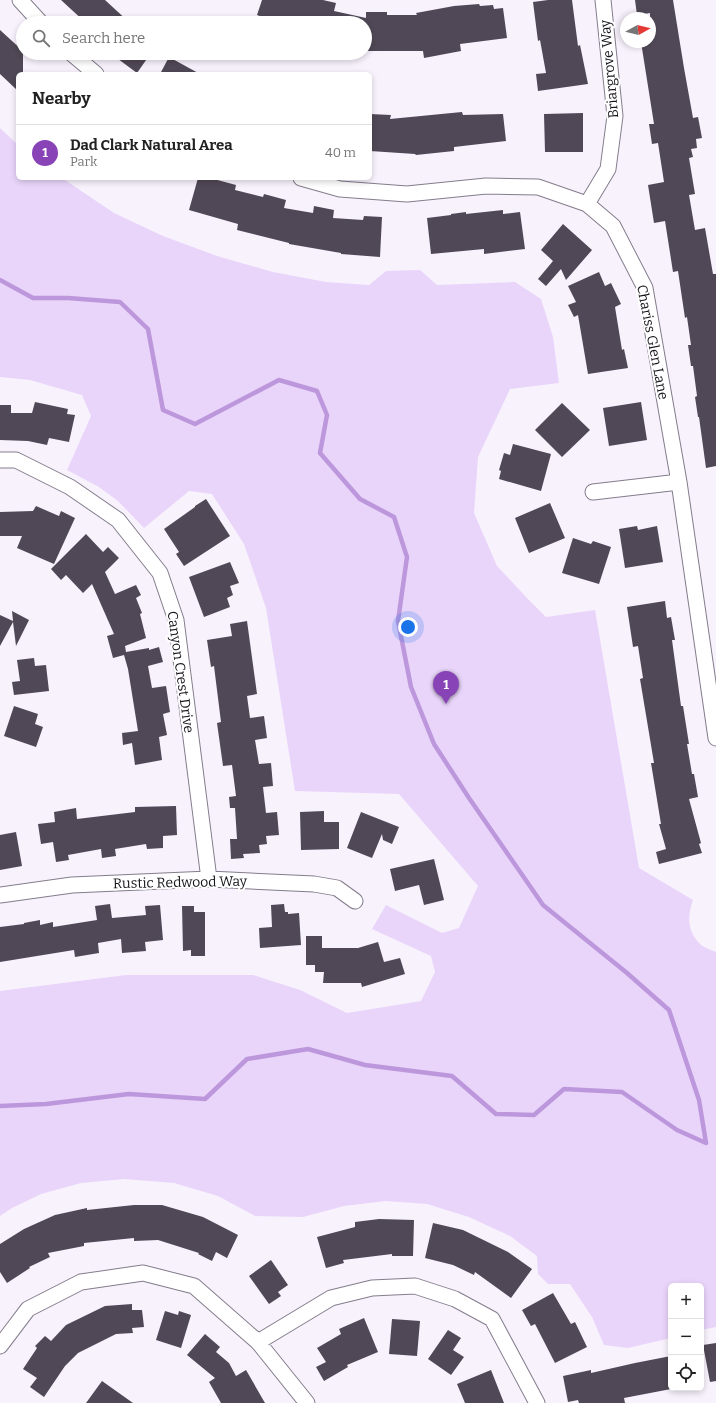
<!DOCTYPE html>
<meta charset="utf-8">
<style>
body{margin:0;font-family:Bitter,serif;background:#f6f6f6;color:#222}
.controls{position:absolute;right:12px;bottom:12px;display:grid;overflow:hidden;border-radius:6px;box-shadow:0 2px 6px #0003}
.controls button{width:36px;height:36px;display:grid;place-items:center;padding:0;border:0;border-bottom:1px solid #e0e0e0;background:#fff;color:#222;font:20px sans-serif}
.compass{position:absolute;left:620px;top:12px;width:36px;height:36px;border-radius:50%;background:#fff;box-shadow:0 2px 6px #0003;rotate:82deg}
.you{position:absolute;left:408px;top:627px;width:14px;height:14px;margin:-10px;border:3px solid #fff;border-radius:50%;background:#1a73e8;box-shadow:0 0 0 6px #1a73e833}
.badge{display:grid;place-items:center;width:26px;height:26px;border-radius:50%;background:#8843b6;color:#fff;font-size:13px;font-weight:700}
.pin{position:absolute;translate:-50% -33px;filter:drop-shadow(0 1px 2px #0008)}
.pin::after{content:'';position:absolute;top:21px;width:14px;height:12px;background:inherit;clip-path:polygon(0 0,100% 0,50% 100%)}
.list{margin:0;padding:0;list-style:none}
h2{display:flex;justify-content:space-between;align-items:center;height:52px;margin:0;padding:0 16px;font-size:17px}
h2 small{font-size:13px;font-weight:400;color:#767676}
.list li{display:grid;grid-template-columns:26px 1fr auto;gap:12px;align-items:center;box-sizing:border-box;height:56px;padding:0 16px;border-top:1px solid #e0e0e0}
.list b{display:block;font-size:15px;white-space:nowrap}
.list p{margin:0;font-size:13px;white-space:nowrap;color:#767676}
.list em{font-size:13px;font-style:normal;color:#767676}
.icon{flex:none;width:22px;height:22px;fill:none;stroke:currentColor;stroke-width:2;stroke-linecap:round;stroke-linejoin:round}
.map{position:relative;flex:none;width:716px;height:1403px;overflow:hidden}
.search{position:absolute;background:#fff;box-shadow:0 2px 6px #0003;left:16px;top:16px;width:356px;height:44px;display:flex;align-items:center;gap:10px;box-sizing:border-box;padding:0 14px;border-radius:22px;color:#767676;font-size:15px}
.panel{position:absolute;background:#fff;box-shadow:0 2px 6px #0003;left:16px;top:72px;width:356px;height:108px;border-radius:6px}
.map>svg:first-child{display:block}
.green{fill:#e9d5fa}
.lines{fill:none;stroke-linecap:round;stroke-linejoin:round}
.stream{stroke:#bd97dc;stroke-width:4.5}
.building{fill:#504856}
.minor-casing{stroke:#847c8c;stroke-width:17}
.minor{stroke:#fff;stroke-width:15}
.labels{text-anchor:middle;stroke-width:4;stroke-linejoin:round;paint-order:stroke}
.street-label{font-size:14px;fill:#17141a;stroke:#fff}
</style>
<div class="map">
<svg width="716" height="1403" viewBox="0 0 716 1403">
<rect width="100%" height="100%" fill="#f8f2fd"/>
<path class="green" d="M0,128L18,145V178H62L114,213L163,236L217,256L273,272L326,282L369,285L386,271L420,270L437,285L515,282L541,299L553,337L559,383L510,389L478,457L474,513L497,566L528,599L546,617L595,610L639,868L693,900C687,917 687,931 701,945C705,948 711,950 716,952V1327L701,1330V1286H671V1338L628,1348L604,1345L592,1317L570,1284H548L538,1274L537,1256L510,1236L469,1217L427,1204L386,1201L344,1206L303,1217L255,1216L218,1196L174,1183L124,1179L81,1183L41,1194L12,1208L0,1216V991L126,975H253L300,990L347,1013L421,1001L435,972L431,956L372,929L386,905L442,933L459,928L478,886L399,794L295,791L266,608L244,544L212,494L189,491L144,528L118,501L99,487L67,470L91,416L82,395L30,380L0,377Z"/>
<g class="lines">
<path class="stream" d="M0,280L33,298H68L120,302L148,329L163,410L195,424L279,380L317,391L327,415L320,453L360,499L394,517L407,557L398,621L411,687L434,744L469,798L543,905L627,973L669,1010L699,1100L706,1143
M0,1106L46,1104L129,1094L205,1099L247,1059L308,1049L365,1065L452,1076L496,1114L534,1115L564,1089L622,1092L677,1130L706,1143"/>
</g>
<path class="building" d="M61,0H105L130,23H86Z
M262,0H323L336,3L334,11L366,18V12H387V15H417L416,13L454,6L479,4L480,6L493,5L494,9L503,8L507,38L460,44L461,51L424,58L423,51H366V23H278L257,15Z
M548,0H572L578,46L580,45L588,84L538,91L536,74L546,73L540,40L538,41L533,2Z
M635,0H673L684,68L693,118L698,117L702,138L696,139L697,148L691,149L693,157L689,158L695,194L689,195L695,230L705,228L713,274H716V466L706,468L699,417H698L695,397L697,396L693,366H691L688,345H691L687,317L685,318L678,271L673,272L665,221L654,223L648,185L664,182L658,143L652,144L649,124H654L641,42H650V13L637,15Z
M0,30L23,51V74H18V91L0,74Z
M110,53H151L137,73Z
M169,57L200,74H160Z
M462,112L463,115L503,114L506,141L454,147V151L416,155L415,154L370,151V114L391,115L390,119Z
M583,113V152H545L544,114Z
M198,178H210L236,185L235,190L263,197L264,194L286,200L284,208L313,213L314,206L334,210L333,218L363,220L364,216L382,217L380,257L341,254V253L289,244V243L237,230L238,224L189,210Z
M503,210V214L520,212L525,249L484,254V249L431,254L427,218L451,215V214L466,212V214Z
M563,224L592,250L566,280L561,269L546,286L538,279L553,261L541,250Z
M599,272L605,286L611,283L621,304L615,307L622,350L624,349L628,368L588,374L578,315L574,317L568,305L576,302L568,286Z
M35,402L68,409L67,414L75,415L69,442L49,438L47,445L28,441L0,440V405H11V413H32Z
M641,402L647,440L609,446L603,408Z
M562,403L590,430L562,457L535,430Z
M513,444L551,454L541,491L499,479L501,471L499,470L504,453L510,455Z
M206,499L230,536L184,566L176,554L179,552L164,529L195,507V506Z
M550,503L565,538L529,553L515,518Z
M36,506L59,516L61,511L75,518L54,564L17,548L22,536H0V512L33,511Z
M637,526L638,530L657,526L663,562L625,568L619,529Z
M86,534L103,552L108,547L119,558L105,572L115,594L136,585L141,595L136,598L142,613L140,614L146,638L125,646L126,652L149,648V650L159,647L163,662L148,666L152,688L166,686L170,712L163,714L167,735L159,737L162,760L135,765L132,743L123,745L122,733L138,731L128,669L124,655L113,658L107,636L114,634L92,584L83,593L66,575L61,580L51,569Z
M573,538L591,544L593,541L611,547L599,584L562,573Z
M230,562L239,583L230,586L233,595L227,598L230,607L204,617L189,577Z
M665,601L667,618L671,617L675,640H672L681,706H683L689,744H687L692,774H694L698,797L689,799L701,843L699,844L702,853L659,864L656,852L666,849L659,824H661L651,763H654L640,679L643,678L638,646L633,647L627,607Z
M12,611L29,620L16,646L13,622L0,646V615L13,621Z
M247,621L257,694L247,696L250,718L264,716L267,738L255,740L259,764L271,763L273,786L263,787L266,813L277,812L279,835L266,836L267,844L259,845L260,853L243,854L244,858L231,859L230,839H237L235,808H230L229,797L236,796L232,765L223,766L217,723L221,722L214,666L211,667L207,640L232,636L230,624Z
M34,658L35,666L46,665L49,691L14,695L12,682L20,681L17,660Z
M14,706L38,714L35,724L43,727L36,747L4,736Z
M176,806L177,835L163,836V848L147,849L146,844L115,849L116,856L102,858L101,849L68,855L69,860L56,862L53,842L41,844L38,824L55,822L54,812L76,808L77,819L135,812V807Z
M324,811V822H339V849L301,850L300,812Z
M361,812L399,827L392,844L383,840L382,834L372,858L347,848Z
M16,832L22,866L0,870V835Z
M434,859L444,900L424,905L419,885L395,891L390,869Z
M110,904L112,918L146,915L145,906L160,905L163,940L145,942L146,951L122,953L121,939L98,943L99,953L75,957L74,950L0,962V927L24,924V923L40,920V925L53,922V927L97,920L95,906Z
M284,904L285,912H288V914L299,913L301,945L260,948L259,928L272,927L271,905Z
M182,906H194V912H205V956H191V950L183,951Z
M306,936H322V948H358L378,942L384,962L400,958L405,974L362,987L361,983H323L324,972H315V965H306Z
M134,1205H162L203,1217L238,1235L227,1258L216,1252L212,1261L198,1254L199,1253L158,1240L134,1241V1238L84,1243V1246L48,1253L50,1257L29,1267L30,1268L7,1283L0,1272V1244L24,1229L55,1215L87,1208V1210Z
M379,1219L414,1220L413,1256H392V1254L343,1260L344,1263L326,1268L317,1237L355,1227V1222Z
M433,1223L463,1230L508,1252L532,1269L511,1298L475,1272L474,1275L453,1265L425,1258Z
M271,1260L288,1285L278,1292L281,1296L269,1304L249,1276Z
M553,1293L571,1324L575,1322L587,1347L555,1363L535,1324L531,1326L522,1310Z
M132,1304V1310H142L144,1327L132,1328L133,1333L116,1334L78,1353L65,1366L44,1397L30,1387L37,1378L23,1369L37,1348L35,1346L45,1336L51,1341L66,1325L105,1306Z
M165,1311L178,1315L179,1311L191,1315L181,1348L156,1340Z
M364,1318L378,1352L347,1365L348,1367L324,1381L316,1367L326,1362L317,1348L341,1334L339,1329Z
M392,1319L420,1321L417,1356L389,1354Z
M448,1330L461,1338L453,1350L464,1357L451,1375L428,1359Z
M205,1334L220,1347L216,1352L229,1363L236,1376L246,1370L265,1403H221L209,1382L215,1378L187,1355Z
M716,1343V1381L710,1382L703,1345Z
M671,1356V1389L624,1398L625,1403H579L578,1400L568,1402L563,1376L591,1370V1373L635,1363Z
M491,1370L504,1403H465L457,1384Z
M102,1381L133,1403H86Z"/>
<g class="lines">
<defs>
<path id="minor" d="M20,0L41,23
M71,53L96,74
M301,178L340,189L407,194L486,186L538,187L587,204L613,226L645,288L679,482L716,738
M587,204L608,169L615,116L603,0
M0,460H16L70,487L118,520L160,573L176,620L209,879
M593,492L679,482
M0,895L72,885L209,879L314,884L337,888L355,901
M258,1342L331,1298L372,1288L415,1286L455,1299L492,1319L537,1403
M0,1346L28,1309L81,1282L143,1273L194,1286L258,1342L307,1403"/>
</defs>
<use href="#minor" class="minor-casing"/>
<use href="#minor" class="minor"/>
</g>
<g class="labels">
<g class="street-label">
<text transform="translate(609 69) rotate(-95)" y="5">Briargrove Way</text>
<text transform="translate(653 342) rotate(79)" y="5">Chariss Glen Lane</text>
<text transform="translate(181 672) rotate(82)" y="5">Canyon Crest Drive</text>
<text transform="translate(180 882) rotate(-1)" y="5">Rustic Redwood Way</text>
</g>
</g>
</svg>
<div class="controls">
<button>+</button>
<button>−</button>
<button><svg class="icon" aria-label="locate" viewBox="0 0 24 24"><circle cx="12" cy="12" r="6"/><path d="M12 2v4M12 18v4M2 12h4M18 12h4"/></svg></button>
</div>
<svg class="compass" viewBox="-18 -18 36 36"><path d="M0-13l5 13h-10z" fill="#e53935"/><path d="M0 13l5-13h-10z" fill="#767676"/></svg>
<div class="you"></div>
<div class="pin badge" style="left:446px;top:704px">1</div>
<div class="search"><svg class="icon" aria-label="search" viewBox="0 0 24 24"><circle cx="10" cy="10" r="6"/><path d="M15 15l6 6"/></svg>Search here</div>
<section class="panel">
<h2>Nearby<small></small></h2>
<ul class="list">
<li><span class="badge">1</span><div><b>Dad Clark Natural Area</b><p>Park</p></div><em>40 m</em></li>
</ul>
</section>
</div>
